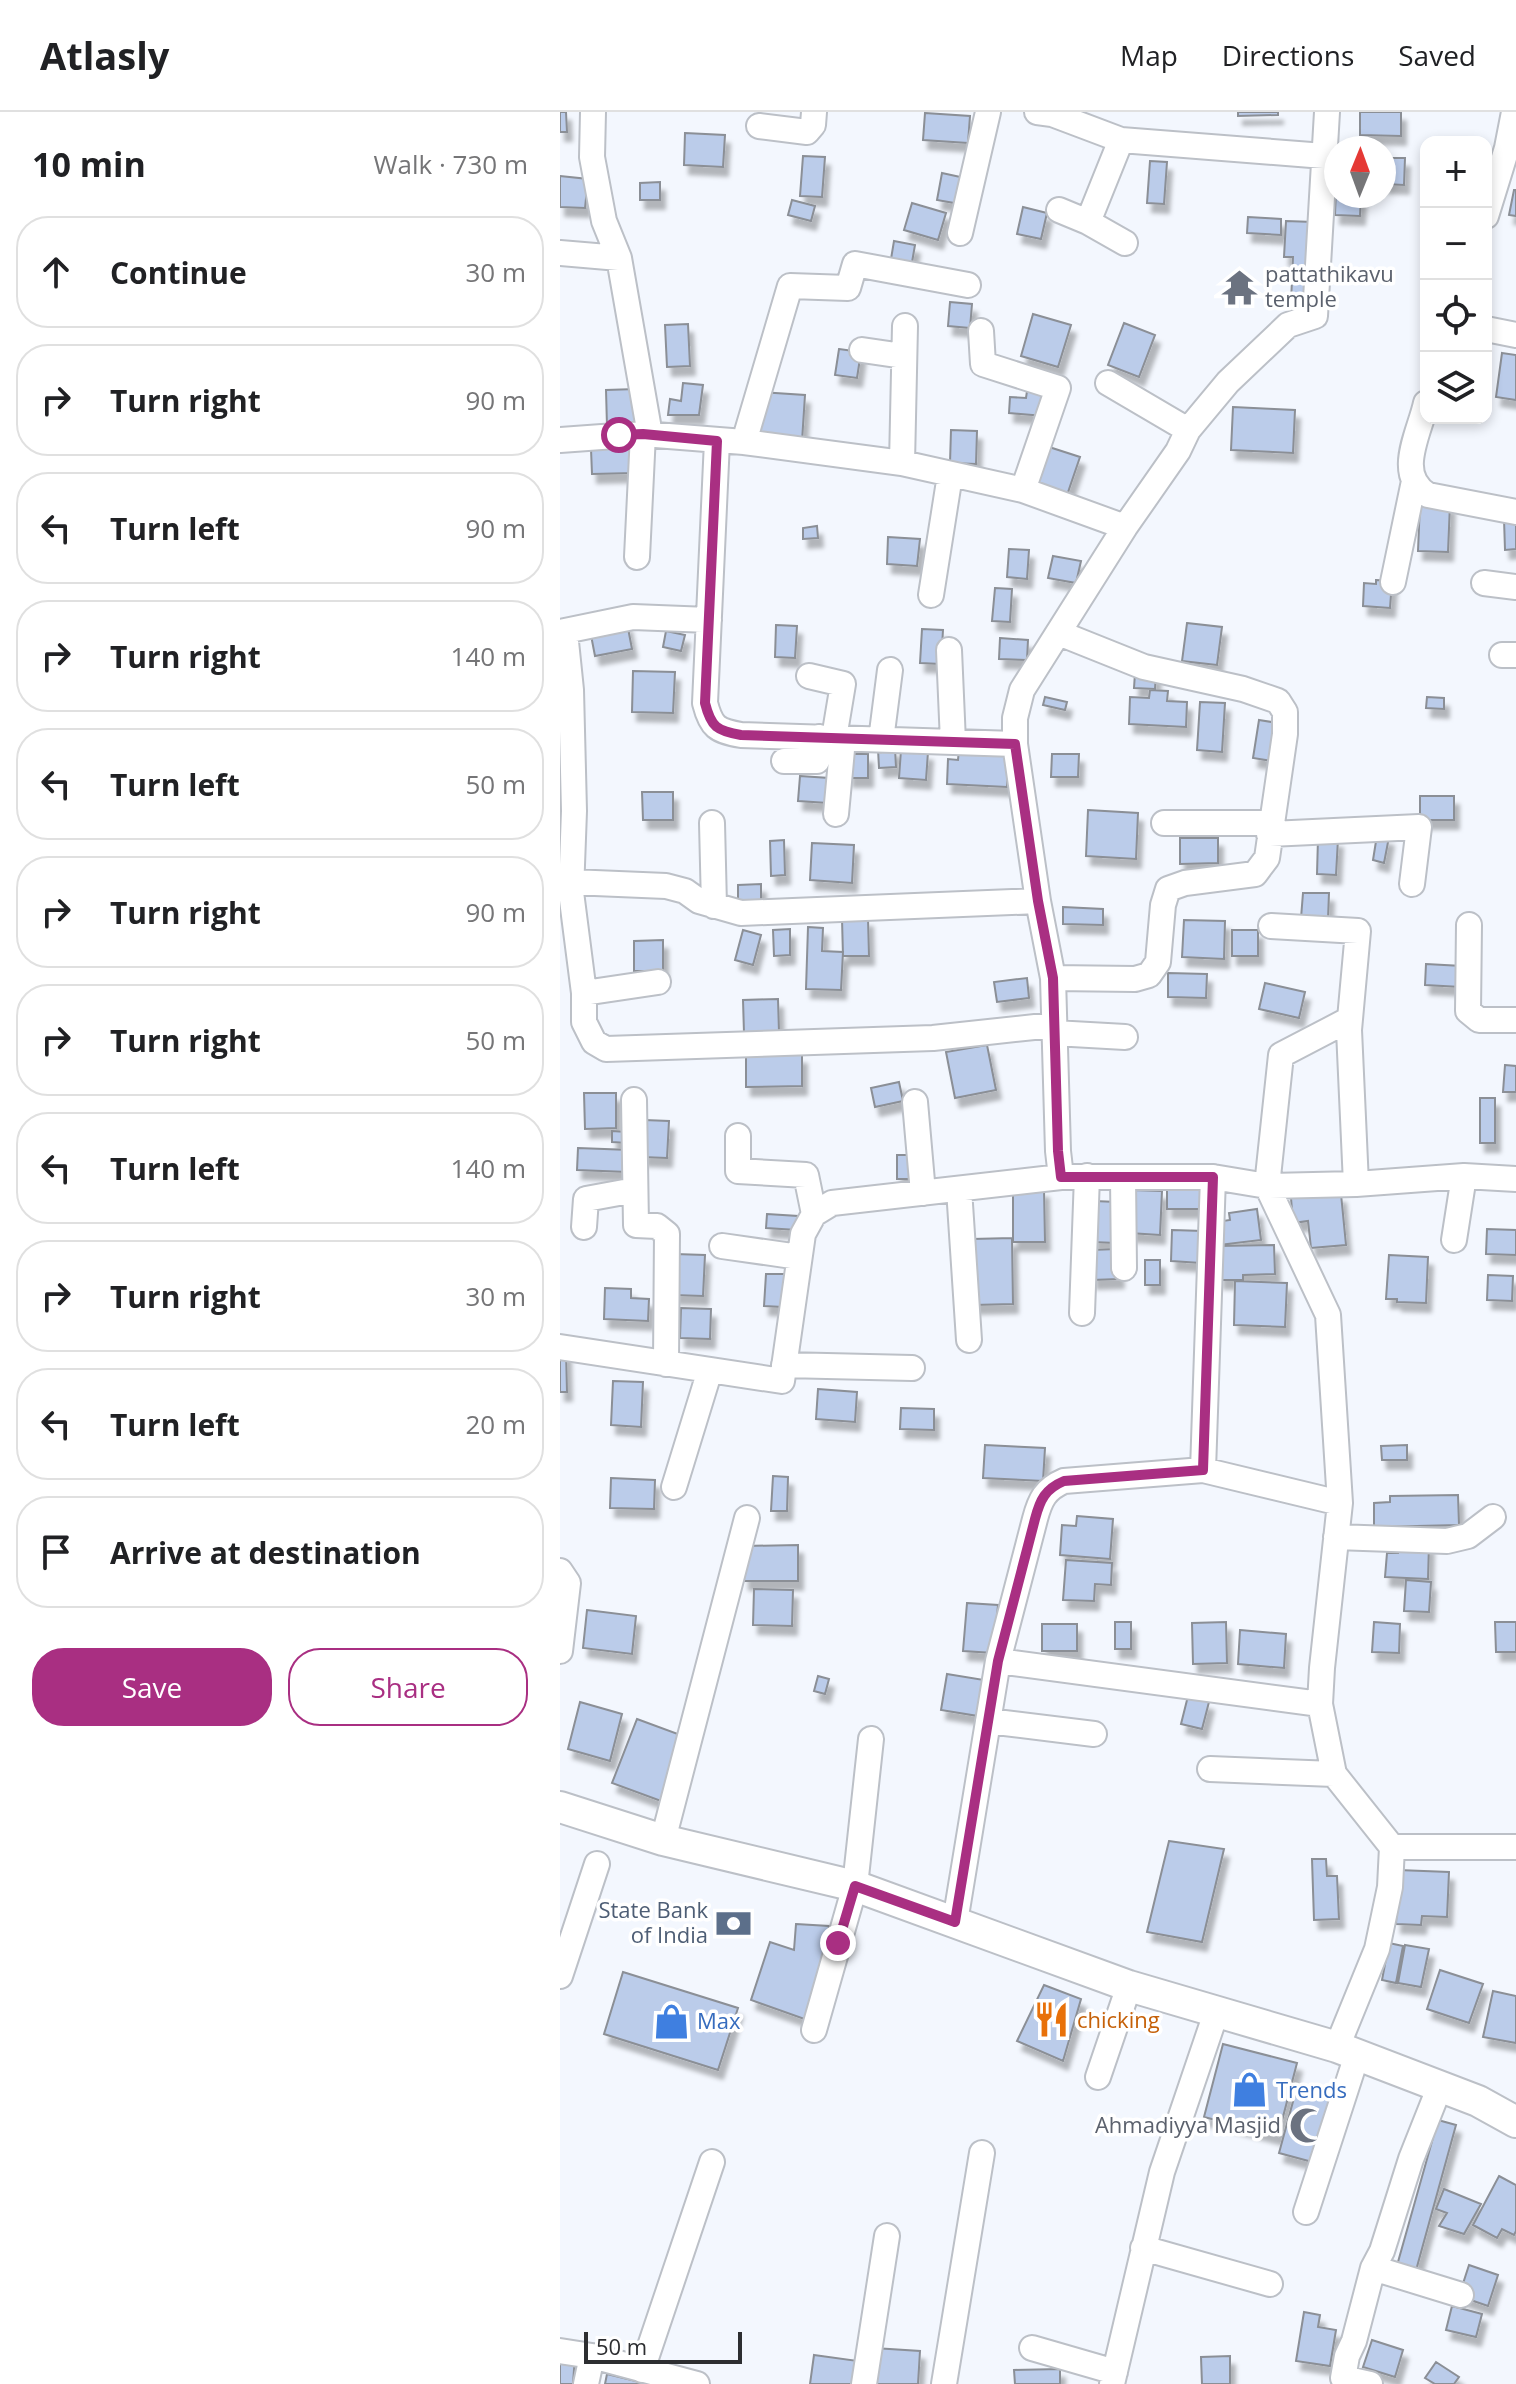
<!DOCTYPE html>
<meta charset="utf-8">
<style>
body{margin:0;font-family:"Open Sans",sans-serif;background:#f6f6f6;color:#202124}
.controls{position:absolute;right:24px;top:24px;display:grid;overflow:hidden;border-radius:16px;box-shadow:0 4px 12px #0003}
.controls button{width:72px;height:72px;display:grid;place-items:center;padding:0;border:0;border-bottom:2px solid #e0e0e0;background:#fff;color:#202124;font:40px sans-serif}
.compass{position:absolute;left:764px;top:24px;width:72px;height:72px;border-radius:50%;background:#fff;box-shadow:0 4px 12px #0003;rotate:1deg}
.scale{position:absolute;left:24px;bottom:20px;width:158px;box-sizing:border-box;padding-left:8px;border:4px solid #2d2e31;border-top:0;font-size:22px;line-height:28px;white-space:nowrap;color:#2d2e31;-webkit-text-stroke:6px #fff;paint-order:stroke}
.stop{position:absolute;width:24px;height:24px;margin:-18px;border:6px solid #a92f82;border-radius:50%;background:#fff}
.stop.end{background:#a92f82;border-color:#fff;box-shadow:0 2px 8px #0008}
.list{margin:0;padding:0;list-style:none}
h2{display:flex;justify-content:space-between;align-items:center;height:104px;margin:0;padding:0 32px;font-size:34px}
h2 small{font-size:26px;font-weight:400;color:#757577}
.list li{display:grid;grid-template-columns:52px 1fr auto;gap:24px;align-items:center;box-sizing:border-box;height:112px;margin:0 16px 16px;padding:0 16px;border:2px solid #e0e0e0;border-radius:32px}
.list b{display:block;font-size:30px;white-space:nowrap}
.list em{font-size:26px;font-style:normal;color:#757577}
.actions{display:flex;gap:16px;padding:24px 32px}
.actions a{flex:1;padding:18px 0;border:2px solid #a92f82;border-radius:32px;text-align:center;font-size:28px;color:#a92f82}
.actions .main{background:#a92f82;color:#fff}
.icon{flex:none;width:44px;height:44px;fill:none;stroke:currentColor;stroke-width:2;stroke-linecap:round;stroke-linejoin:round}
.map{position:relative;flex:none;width:956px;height:2272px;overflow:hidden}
header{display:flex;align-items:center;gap:48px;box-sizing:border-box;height:112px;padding:0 40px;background:#fff;border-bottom:2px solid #e0e0e0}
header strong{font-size:38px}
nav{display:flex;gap:44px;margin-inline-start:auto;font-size:28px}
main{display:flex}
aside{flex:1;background:#fff}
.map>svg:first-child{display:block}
.building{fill:#bbccea;stroke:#8b8f96;stroke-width:2;filter:url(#shadow)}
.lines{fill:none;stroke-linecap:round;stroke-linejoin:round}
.minor-casing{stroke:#bcc0c7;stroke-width:28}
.major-casing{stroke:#bcc0c7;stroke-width:34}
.minor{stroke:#fff;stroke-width:24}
.major{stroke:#fff;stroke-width:30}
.route{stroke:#a92f82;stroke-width:10}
.labels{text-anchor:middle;stroke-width:7;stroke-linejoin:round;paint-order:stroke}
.worship-label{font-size:22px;fill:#5b616d;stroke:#fff;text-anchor:start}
.service-label{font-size:22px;fill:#4e5e75;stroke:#fff;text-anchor:end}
.food-label{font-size:22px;fill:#c56008;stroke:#fff;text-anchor:start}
.shop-label{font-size:22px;fill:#366cbe;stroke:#fff;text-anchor:start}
</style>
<header>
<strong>Atlasly</strong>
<nav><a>Map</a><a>Directions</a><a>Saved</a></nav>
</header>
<main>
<aside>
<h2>10 min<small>Walk · 730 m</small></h2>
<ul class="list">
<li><svg class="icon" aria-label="ahead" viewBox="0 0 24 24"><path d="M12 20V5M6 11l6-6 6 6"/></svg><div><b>Continue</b></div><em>30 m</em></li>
<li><svg class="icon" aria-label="right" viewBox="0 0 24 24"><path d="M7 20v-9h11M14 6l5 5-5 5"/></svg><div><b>Turn right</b></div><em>90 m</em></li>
<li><svg class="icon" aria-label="left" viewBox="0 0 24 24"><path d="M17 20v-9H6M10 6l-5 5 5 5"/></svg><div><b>Turn left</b></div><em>90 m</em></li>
<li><svg class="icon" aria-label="right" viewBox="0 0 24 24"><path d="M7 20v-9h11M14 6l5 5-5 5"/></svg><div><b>Turn right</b></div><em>140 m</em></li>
<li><svg class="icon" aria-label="left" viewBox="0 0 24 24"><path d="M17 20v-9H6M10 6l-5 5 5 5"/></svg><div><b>Turn left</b></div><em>50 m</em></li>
<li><svg class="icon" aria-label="right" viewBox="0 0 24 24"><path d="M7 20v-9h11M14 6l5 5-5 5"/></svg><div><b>Turn right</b></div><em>90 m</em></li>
<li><svg class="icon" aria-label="right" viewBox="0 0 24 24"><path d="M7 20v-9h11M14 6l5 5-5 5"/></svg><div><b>Turn right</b></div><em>50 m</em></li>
<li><svg class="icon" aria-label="left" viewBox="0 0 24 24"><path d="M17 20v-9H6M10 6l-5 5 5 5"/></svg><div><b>Turn left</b></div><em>140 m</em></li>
<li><svg class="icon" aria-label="right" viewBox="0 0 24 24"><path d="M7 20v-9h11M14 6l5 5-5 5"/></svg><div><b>Turn right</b></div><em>30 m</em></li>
<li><svg class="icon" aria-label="left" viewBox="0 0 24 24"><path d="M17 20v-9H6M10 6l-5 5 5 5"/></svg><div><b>Turn left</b></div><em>20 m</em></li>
<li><svg class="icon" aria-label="arrive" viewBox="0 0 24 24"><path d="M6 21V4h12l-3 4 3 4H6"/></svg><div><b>Arrive at destination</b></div></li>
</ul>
<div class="actions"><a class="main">Save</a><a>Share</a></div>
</aside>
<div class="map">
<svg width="956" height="2272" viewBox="0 0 956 2272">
<defs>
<filter id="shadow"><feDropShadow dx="5" dy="9" stdDeviation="2" flood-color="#0004"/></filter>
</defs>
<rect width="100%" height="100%" fill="#f3f7fe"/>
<path class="building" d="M0,0H6L7,20H0Z
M678,0H718V3L678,4Z
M800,0H841V24L800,23Z
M365,1L410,4L408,31L363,28Z
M125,21L165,23L163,55L124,53Z
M243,44L265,45L262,85L240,84Z
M824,46H845L844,73L824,72Z
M590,49L607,50L604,92L587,91Z
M382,61L405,66L400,92L377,88Z
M0,64L28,67L25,96L0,95Z
M100,70V88H80V71Z
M776,77V84H801L800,104L775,103Z
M954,78H956V104L949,103Z
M232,88L255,94L251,109L228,103Z
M352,91L386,101L378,128L344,118Z
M463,95L487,101L481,127L457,122Z
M688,105L721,107V123L687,121Z
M726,109L753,110L749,191L731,190L733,145H724Z
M334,129L355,133L351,156L330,153Z
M390,190L412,192L410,216L388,214Z
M473,202L511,213L498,255L461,244Z
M564,211L595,223L579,265L548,253Z
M128,212L130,254L107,255L105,213Z
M279,237L301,240L297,266L275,263Z
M942,241L956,243V288L936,285Z
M123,271L143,273L139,303H108L110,287L121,289Z
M76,277L77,314H47L46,278Z
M467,279L485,280L484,304L449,301L450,285L466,286Z
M200,280L245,283L242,329L197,326Z
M673,295L735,298L733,341L671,338Z
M391,318L417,319L416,352L390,351Z
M486,334L520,345L506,386L472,376Z
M74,336V361L32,362L31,337Z
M860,391L890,392L888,440L858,439Z
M956,406V437L945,438L944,407Z
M257,414L258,426L243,427V416Z
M328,425L360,427L357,454L327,452Z
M449,437L469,438L467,467L447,465Z
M493,444L521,449L516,471L488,466Z
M816,468L832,469L830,496L803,494L804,471L816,472Z
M435,476L452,477L450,510L432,509Z
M67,511L72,537L35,544L30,518Z
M627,511L662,515L657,553L622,549Z
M216,513L237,514L235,546L215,545Z
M362,517L383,518L381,552L360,551Z
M106,519L125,523L121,539L103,535Z
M440,526L468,528L467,548L439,547Z
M73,559L115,560L113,601L72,600Z
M575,561L596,562L595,577L574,576Z
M590,578L608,579L607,589L627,590L626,615L569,612L570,585L589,586Z
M485,585L507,590L505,598L483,593Z
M867,585L884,586V597L866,596Z
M640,590L665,591L662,640L637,638Z
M699,608L718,611L712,649L693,646Z
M335,636L336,655L319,656L318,637Z
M399,637L449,640L447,675L387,672L388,647L398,648Z
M341,638L368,640L366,668L339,666Z
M288,642H308V666H288Z
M492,642H519L518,665H491Z
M240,664L269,666L268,691L238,689Z
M82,680H113V708H83Z
M860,684H894V708H860Z
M528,698L578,701L576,747L526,744Z
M817,723L829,725L824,751L813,748Z
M620,726H658V751L620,752Z
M758,726L778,727L776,763L757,762Z
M224,728L225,763L211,764L210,729Z
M252,731L294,733L292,771L250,768Z
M201,772V793L178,794V773Z
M743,781H769L768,807L741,806Z
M503,795L543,797V813L503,812Z
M308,806L309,844H283L282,807Z
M624,808L665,809L664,847L622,845Z
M248,815L263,816L262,839L283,840L281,878L246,877Z
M230,817V843L214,844L213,818Z
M183,818L201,823L193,853L175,848Z
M672,818H698V844H672Z
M103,828V859H74V829Z
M866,852L902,854L901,875L865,873Z
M608,861L647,862L646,886L608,885Z
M467,866L469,886L437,890L434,870Z
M705,871L745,880L739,906L699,897Z
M218,887L219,920L184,921L183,888Z
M427,933L436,978L395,986L386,940Z
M186,943H242V974L186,975Z
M945,953L956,954V980H943Z
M339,970L343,989L315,995L311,976Z
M24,981H56V1016L25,1017Z
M920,986H935V1031H920Z
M84,1008L109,1009L107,1046L82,1045Z
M52,1019L67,1020V1031L52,1030Z
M18,1036L70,1038L68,1060L17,1058Z
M337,1043H352V1067H337Z
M607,1073H644V1097H607Z
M453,1077H484L485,1130H453Z
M571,1078L602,1079L600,1123L569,1121Z
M781,1082L786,1133L751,1136L748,1109L733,1111L731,1086Z
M534,1089L557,1090L556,1131L532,1130Z
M697,1097L701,1128L659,1133L656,1110L670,1108L669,1101Z
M207,1102L238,1104L237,1118L206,1116Z
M927,1117L956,1118V1143L926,1142Z
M612,1118L643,1119L641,1151L611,1149Z
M452,1126L453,1192L413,1193L412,1127Z
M714,1133L715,1162L683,1163V1168H659L658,1134Z
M557,1137L559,1167L532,1168L531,1138Z
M115,1142L145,1143L143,1184L113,1183Z
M829,1143L868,1145L866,1191L837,1190V1187H826Z
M585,1148H600V1173H585Z
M206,1162H225L223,1195L204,1194Z
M928,1163L953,1164L952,1189L927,1188Z
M675,1169L727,1171L725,1215L674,1213Z
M45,1176L71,1177V1186L89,1187L88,1209L44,1207Z
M121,1196L151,1197L150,1227L120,1226Z
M0,1239H6L7,1280H0Z
M53,1269L83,1270L81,1315L51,1313Z
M258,1277L297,1280L295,1310L256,1307Z
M341,1296L374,1297V1318L340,1317Z
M425,1333L485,1336L483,1369L423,1366Z
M847,1333V1348H822L821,1334Z
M213,1364L228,1365L227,1399H211Z
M51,1366L95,1368L94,1397L50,1396Z
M898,1383L899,1413L814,1415V1391L830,1390V1384Z
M517,1404L553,1407L550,1447L500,1443L502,1413L516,1414Z
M838,1431L869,1432L868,1467L825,1465L827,1441H838Z
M238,1433V1469H184V1434Z
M506,1448L552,1451L551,1473L535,1472L534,1489L503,1488Z
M846,1468L871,1470L869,1500L844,1499Z
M194,1477L233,1478L232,1514L193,1513Z
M407,1491L438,1493L434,1541L403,1539Z
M27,1498L76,1504L72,1542L23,1536Z
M555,1510H571V1537H555Z
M666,1510L667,1551L633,1552L632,1511Z
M814,1510L840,1512L839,1541L812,1540Z
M935,1510H956V1540H936Z
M482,1512H517V1539H482Z
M680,1518L726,1522L724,1556L678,1552Z
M387,1562L424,1568L418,1604L381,1598Z
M258,1564L269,1567L265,1582L254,1579Z
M628,1584L649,1590L642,1617L621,1612Z
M20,1590L62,1602L50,1649L8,1637Z
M77,1607L126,1625L101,1689L52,1671Z
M609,1729L664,1737L642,1830L587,1820Z
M752,1747H766L767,1764H777L779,1807L754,1808Z
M838,1758L889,1760L887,1805L862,1804L861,1813L836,1812Z
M236,1812L269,1814L266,1846L250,1909L191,1888L210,1830L234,1838Z
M829,1831L843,1834L836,1871L822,1868Z
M845,1833L869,1837L861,1875L838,1871Z
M880,1858L923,1872L909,1911L867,1897Z
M63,1860L178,1896L158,1958L44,1922Z
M484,1873L521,1887L503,1949L457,1929Z
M933,1879L956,1884V1931L923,1925Z
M663,1932L737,1951L718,2024L644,2005Z
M737,1975L774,1986L756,2051L719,2041Z
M878,2008L896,2013L855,2162L836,2157Z
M939,2064L956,2073V2119L954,2123L942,2117L937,2126L913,2113Z
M884,2077L921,2092L904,2122L879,2114L887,2101L876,2097Z
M909,2153L938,2163L928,2194L899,2184Z
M892,2194L922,2202L916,2225L886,2218Z
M744,2200L760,2203L758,2215L776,2218L770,2254L736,2249Z
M812,2228L843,2238L835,2265L803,2255Z
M314,2236L360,2239L358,2272H312Z
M0,2243H15L13,2272H0Z
M254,2243L298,2249L295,2272H250Z
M670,2244V2272H642L641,2245Z
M876,2250L899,2265L894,2272H875L865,2266Z
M500,2257V2272H455L454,2258Z
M47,2262L88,2272H45Z"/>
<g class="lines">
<defs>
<path id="minor" d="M33,0L32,45L44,109L59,146L90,323
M477,0L492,2L561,28L764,44
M767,0L755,204L728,213L668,270L628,318L618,339L565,415L462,578L455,606V632L478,789L493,866L498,1039L501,1065H653L707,1074L796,1072L904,1064L956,1067
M199,14L247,20L253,13L254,0
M499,98L528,110L561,28
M926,104L947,36L954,0
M528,110L565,131
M400,121L428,0
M0,141L59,146
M926,217L956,223
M421,219L423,252L498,276L463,378
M302,238L343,244
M548,271L628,318
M866,291C860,320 834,363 868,383L956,400
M0,328L83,322L184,330L342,351L463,378L565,415
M157,329L145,591C151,615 157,619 181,623L455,632
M184,330L230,174L288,176L295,152L408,173
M342,351L345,214
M77,445L83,322
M833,470L854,369
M924,471L956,475
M371,483L390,363
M0,520L73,505L149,508
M5,520L11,578L14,699L11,780L24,881V910L34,930L46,937L373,926L493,913
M389,538L393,630
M942,543H956
M249,564L283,572L274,626
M321,628L330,558
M224,649H257L259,625
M276,702L283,627
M152,711L154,794
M604,711H710
M709,722L859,715L852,772
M11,770L106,774L125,779L139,789L181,801L478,789
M909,813L908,899L919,908H956
M711,814L798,819L789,918L796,1072
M493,866L575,867L589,863L598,850L603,793L608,777L625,771L695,762L707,746L725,622V600L718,589L683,577L584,555L499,521
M24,881L98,870
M494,921L565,925
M74,988L76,1113L97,1114L107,1122L106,1252
M355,990L363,1081
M178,1024V1059L246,1063L254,1102
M563,1066L564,1156
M399,1077L409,1228
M24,1115L26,1087L75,1078
M894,1128L904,1064
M162,1134L239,1145
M522,1201L527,1064
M0,1235L222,1269L243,1122L254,1102L272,1091L501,1065
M224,1253L352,1256
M643,1358L653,1065
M114,1375L150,1258
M776,1425L887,1429L908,1424L933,1405
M0,1459L8,1471L0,1539
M438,1549L760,1592
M428,1609L534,1622
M650,1657L774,1662
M103,1728L187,1406
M832,1735H956
M395,1810L438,1549L475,1407C480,1388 485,1377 504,1369L643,1358L780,1391
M0,1864L37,1752
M254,1918L295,1774L311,1627
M777,1935L817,1837L830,1775L832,1735L774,1662L760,1592L762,1556L780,1391L768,1203L707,1074L721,943L790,907
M538,1965L569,1874
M746,2100L797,1943
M583,2136L710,2172
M813,2156L901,2183
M472,2236L555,2260
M0,2239L32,2244L137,2272
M82,2258L152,2050
M26,2272L32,2244
M304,2272L327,2124
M384,2272L422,2041
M552,2272L602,2060L656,1901
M810,2272L783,2266L787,2244L794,2229L813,2156L822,2139L851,2047L880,1974"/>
<path id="major" d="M0,1695L103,1728L295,1774L569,1874L777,1935L918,1989L956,2010"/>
</defs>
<use href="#minor" class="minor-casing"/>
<use href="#major" class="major-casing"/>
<use href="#minor" class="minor"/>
<use href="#major" class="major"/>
</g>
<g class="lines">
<path class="route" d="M59,323L83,322L157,329L145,591C151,615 157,619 181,623L455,632L478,789L493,866L498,1039L501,1065H653L643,1358L504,1369C485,1377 480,1388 475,1407L438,1549L395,1810L295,1774L278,1831"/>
</g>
<defs>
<symbol id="temple-bare" viewBox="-9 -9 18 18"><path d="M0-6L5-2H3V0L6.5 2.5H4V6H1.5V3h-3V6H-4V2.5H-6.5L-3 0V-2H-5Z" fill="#6b7280" stroke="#fff" stroke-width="2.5" paint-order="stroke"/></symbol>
<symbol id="bank-bare" viewBox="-9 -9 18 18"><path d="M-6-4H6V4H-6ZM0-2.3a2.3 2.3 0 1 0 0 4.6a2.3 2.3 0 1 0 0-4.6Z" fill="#5c6f8a" stroke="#fff" stroke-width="2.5" paint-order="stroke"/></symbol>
<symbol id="restaurant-bare" viewBox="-9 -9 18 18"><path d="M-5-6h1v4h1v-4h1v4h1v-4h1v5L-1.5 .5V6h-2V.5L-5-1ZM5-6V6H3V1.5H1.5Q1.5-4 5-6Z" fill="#e8710a" stroke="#fff" stroke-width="2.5" paint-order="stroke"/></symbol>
<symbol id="shop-bare" viewBox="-9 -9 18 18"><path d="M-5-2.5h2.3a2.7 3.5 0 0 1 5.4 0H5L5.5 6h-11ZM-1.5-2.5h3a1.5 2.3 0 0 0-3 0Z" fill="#3f7fe0" stroke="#fff" stroke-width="2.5" paint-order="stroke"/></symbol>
<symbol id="mosque-bare" viewBox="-9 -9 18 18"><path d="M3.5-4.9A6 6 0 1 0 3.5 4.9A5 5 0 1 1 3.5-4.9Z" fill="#6b7280" stroke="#fff" stroke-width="2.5" paint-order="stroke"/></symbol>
</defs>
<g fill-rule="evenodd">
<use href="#temple-bare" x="654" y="150" width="51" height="51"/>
<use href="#bank-bare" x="148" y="1786" width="51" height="51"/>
<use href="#restaurant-bare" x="466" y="1882" width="51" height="51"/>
<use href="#shop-bare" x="86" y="1884" width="51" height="51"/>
<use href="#shop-bare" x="664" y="1952" width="51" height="51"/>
<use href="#mosque-bare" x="722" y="1988" width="51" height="51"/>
</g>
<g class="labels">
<g class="worship-label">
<text x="705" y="170">pattathikavu<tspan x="705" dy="25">temple</tspan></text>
<text x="721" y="2021" text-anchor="end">Ahmadiyya Masjid</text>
</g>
<g class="service-label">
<text x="148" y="1806">State Bank<tspan x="148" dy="25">of India</tspan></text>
</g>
<g class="food-label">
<text x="517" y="1916">chicking</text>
</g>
<g class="shop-label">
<text x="137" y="1917">Max</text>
<text x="716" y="1986">Trends</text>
</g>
</g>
</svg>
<div class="controls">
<button>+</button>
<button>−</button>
<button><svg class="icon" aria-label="locate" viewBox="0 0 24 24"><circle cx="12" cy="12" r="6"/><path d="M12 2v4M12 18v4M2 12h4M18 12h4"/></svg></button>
<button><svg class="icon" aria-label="layers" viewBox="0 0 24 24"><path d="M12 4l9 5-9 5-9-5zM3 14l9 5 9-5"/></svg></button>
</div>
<svg class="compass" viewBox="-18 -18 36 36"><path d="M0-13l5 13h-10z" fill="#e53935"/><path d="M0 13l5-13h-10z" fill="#757577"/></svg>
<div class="scale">50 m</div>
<div class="stop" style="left:59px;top:323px"></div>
<div class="stop end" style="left:278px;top:1831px"></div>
</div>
</main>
